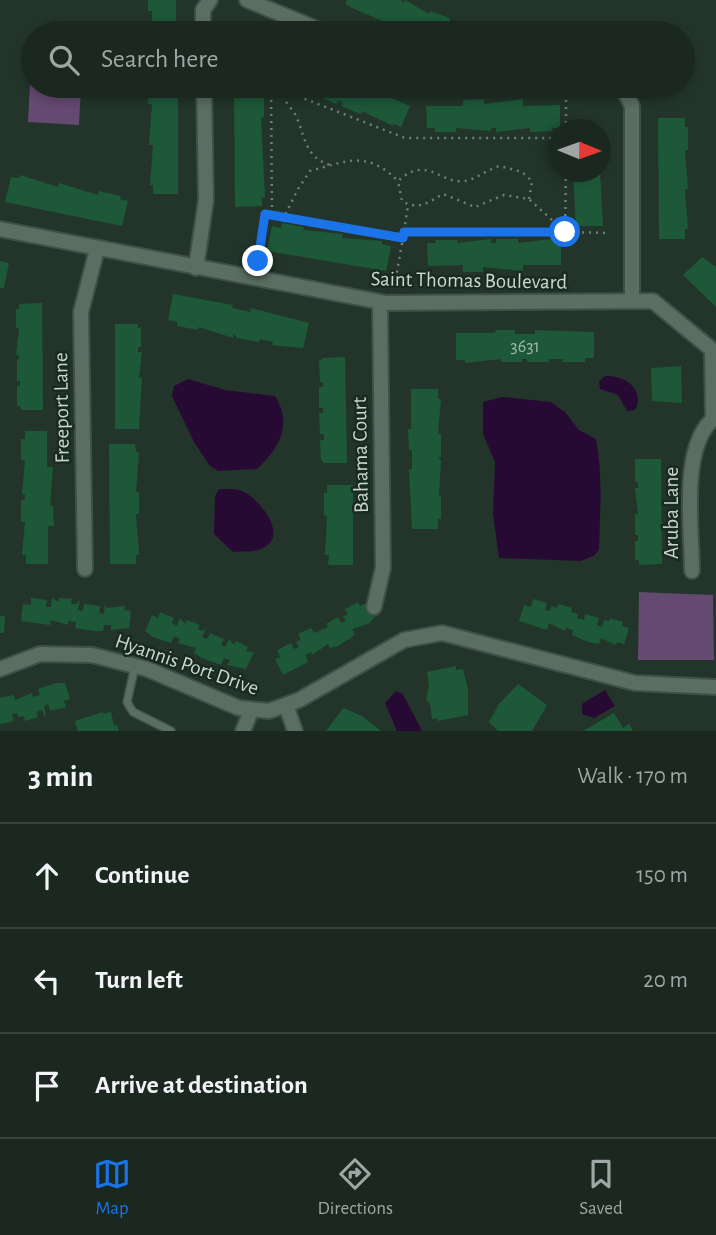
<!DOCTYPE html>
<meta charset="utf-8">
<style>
body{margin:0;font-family:"Alegreya Sans",sans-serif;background:#233029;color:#f1f3f6}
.compass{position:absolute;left:548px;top:119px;width:63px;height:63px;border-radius:50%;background:#1a2820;box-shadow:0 4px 10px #0003;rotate:91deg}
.stop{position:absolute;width:21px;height:21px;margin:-16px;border:5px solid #1a73e8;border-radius:50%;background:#fff}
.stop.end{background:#1a73e8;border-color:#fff;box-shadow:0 2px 7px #0008}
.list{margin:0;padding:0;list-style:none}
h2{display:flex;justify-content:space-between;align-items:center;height:91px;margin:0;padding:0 28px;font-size:30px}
h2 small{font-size:23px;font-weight:400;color:#9fa6a5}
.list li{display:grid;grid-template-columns:46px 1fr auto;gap:21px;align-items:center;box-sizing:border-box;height:105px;padding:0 28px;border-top:2px solid #38443e}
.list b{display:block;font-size:26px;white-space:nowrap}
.list em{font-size:23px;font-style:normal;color:#9fa6a5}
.icon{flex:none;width:38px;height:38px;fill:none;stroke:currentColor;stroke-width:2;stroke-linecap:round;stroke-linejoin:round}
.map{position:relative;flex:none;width:716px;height:731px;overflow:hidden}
.search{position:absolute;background:#1a2820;box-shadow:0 4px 10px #0003;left:21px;right:21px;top:21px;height:77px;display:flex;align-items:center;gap:18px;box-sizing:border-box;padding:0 24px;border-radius:38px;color:#9fa6a5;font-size:26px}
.sheet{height:406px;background:#1a2820}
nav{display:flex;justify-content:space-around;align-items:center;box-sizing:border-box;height:98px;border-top:2px solid #38443e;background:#1a2820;font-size:19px;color:#9fa6a5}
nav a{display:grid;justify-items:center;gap:4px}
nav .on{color:#1a73e8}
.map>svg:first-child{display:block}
.green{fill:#644971}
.water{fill:#270a33}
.building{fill:#1d5839}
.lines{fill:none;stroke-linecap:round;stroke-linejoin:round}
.service-casing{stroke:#405047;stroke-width:10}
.minor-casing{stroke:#405047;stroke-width:18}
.path{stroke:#707f76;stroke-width:2.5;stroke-dasharray:2 5;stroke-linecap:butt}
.service{stroke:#5a6e61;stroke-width:7}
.minor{stroke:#5a6e61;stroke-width:14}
.route{stroke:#1a73e8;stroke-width:9}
.labels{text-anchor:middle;stroke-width:5;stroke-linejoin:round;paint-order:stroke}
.number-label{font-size:18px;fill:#9fb6a9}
.street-label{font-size:21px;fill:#cad5ce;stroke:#192b20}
</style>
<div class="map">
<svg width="716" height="731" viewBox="0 0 716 731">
<rect width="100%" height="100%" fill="#23352a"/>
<path class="green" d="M30,84L81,87L79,125L28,122Z
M639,592L713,595L714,660H638Z"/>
<path class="water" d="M605,376C624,375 646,389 635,410L627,411L618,395L600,389L599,381Z
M188,379L225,390L275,396C293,424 279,449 257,469L218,471L210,466L194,442L172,396L174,386Z
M502,397L551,402L565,412L579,430L596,439C603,476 600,512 599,549L595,555L581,561L499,558L493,514L495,462L483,434V402Z
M219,489C228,489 238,488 246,493C261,502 290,537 261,549C254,552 241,551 233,552L214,534L215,496Z
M605,690L615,706L594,718L582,714V704Z
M396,691L403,694L422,731H397L385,703Z"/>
<path class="building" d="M148,0H176V33H149V29H152V11H148Z
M347,0H401L404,3L405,0L429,14L430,11L449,18L451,23L446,33H412L354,9L345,4Z
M149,86H178V194H153V185H150L153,145H149L152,104H148Z
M234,86H260L261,95H264V117L261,118L265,197L262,198V206L235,207Z
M292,86H377L376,92L410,106L401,127L394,124L393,126L362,111L361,114L341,106L343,103L338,100L336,104L316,95L317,92L306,87L305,91Z
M484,99V104L523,99V106L560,105V128H552V131L530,132V128L496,132V128H491V131L456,128V132H435V128H427L426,106H463V100Z
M658,118H685V127H688V150H685L688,189H685L688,229H685V239H659Z
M600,144H603V169H600Z
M573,172H600L603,226H576Z
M20,175L58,187L59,183L98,195V191L121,196L120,199L128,201L122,226L5,202L11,177L19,178Z
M282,223L304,227L303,230L343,234L342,238L382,241V244L391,246L386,271L267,251L272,226L281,228Z
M491,239V243H496V239H518V243L552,239V242H561V265H523V271L483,267V272H463V265L428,266L427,243H436L435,240H457L458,243Z
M702,257L716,267V307L683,275Z
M0,261L9,263L4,288H0Z
M173,294L233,305L232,308L250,312L251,308L309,323L303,348L272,345L273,342L260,339L259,342L237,338L234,334L233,338L199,327L198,330L177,326V322L168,320Z
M42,303L43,410H21L20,406H17V386H20V381H17V360L19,359V355H16L19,328H16V309H19V304Z
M115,324H138V328L141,327V347H138V352H142L139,378H142L139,429H115Z
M496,330H515V334H535V330L594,332V358H585V362H562L563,359H549V362H527V359H522V362H501V359L465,363V360H456V333H495Z
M345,357L347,463H324L321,460L320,440H324V434H320L319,413H323V408H319V387H323V382H320L319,361L323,358Z
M681,366L682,403L652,401L651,368Z
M411,389H438V399H441L438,434H441V457H438L441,461L439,496H441V519H438V529H412L409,469H412V450H409L408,429H411Z
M25,431H47V467H53L50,506H53L54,526H48V564H26V555H22L25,522H21V500L25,499V495L22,494L25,461L21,460V439H25Z
M109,444H135L136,452L139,453L136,492H139V514H136L139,555H136V564H110Z
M635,459H661L662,564L639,565V560H635V541H638V535H635V514H638L635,488H638V482H635Z
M327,485H353V565H328L329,555H325L327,516L324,515V493H327Z
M31,598L47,600L46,607H51L52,598L59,602V598L72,599L71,604H77L80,599L78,610L83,611L84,604L100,606L99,613L104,614L105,604L107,608L125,606L124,610L131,611L129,628L111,630V625H104L103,631H94L75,628L76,622L68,621V625L51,620L50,625L21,621L23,604L31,605Z
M533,599L547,603L545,610L550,611L551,606L557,608L559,604L572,608L571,612L578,614L577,618L584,620L585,614L599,618L597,625L602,627L604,620L609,621L610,618L623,622L622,626L629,628L624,644L617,642L616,645L601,638L599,644L588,642L572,635L573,630L566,628L565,631L549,623L547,630L519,621L524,605L531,607Z
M358,602L360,606L367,603L375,617L368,624L352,629L355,635L338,646L330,648L328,644L312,655L311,652L305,655L308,662L283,675L275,659L280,657L277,650L291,643L294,649L299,647L296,642L301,640L298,634L311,628L314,633L328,627L326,624L338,617L341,623L346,621L343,617L348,614L345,609Z
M160,612L174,618L172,623L177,626L180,618L185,624L187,620L200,625L198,629L202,631L206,628L202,637L207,639L210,633L224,639L221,645L225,647L229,639L234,645L236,641L248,647L246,651L254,652L246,669L227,665L230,660L224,658L221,665L202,658L194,653L196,648L178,643L180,639L174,636L171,643L153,637L145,631L152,615L158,618Z
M0,616H5L4,633H0Z
M456,666V670L463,669L468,689V715L438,721V718L432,719L430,704L426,699L429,686L427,672Z
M56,683H65L70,699L64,701L66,707L50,711L48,704L44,706L46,715L44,716L42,710L37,712L38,717L25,721L24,716L18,717L17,713L12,714L14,721L0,724V698L14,695L15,700L32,693L33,697L40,695L38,689Z
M518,684L547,705L532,731H498L489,722L499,704Z
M343,708L362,716L381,731H326Z
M103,712V714L111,712L114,726L117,725L119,731H78L75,721Z
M614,713L623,728L629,724L633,731H583Z"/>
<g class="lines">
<defs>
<path id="service" d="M135,666L127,702L133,712L171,731"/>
<path id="minor" d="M247,0L327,33
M203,33V10L210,0
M622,86L632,106V301
M0,229L386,303L653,301L716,353
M196,268L206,200L204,86
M712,351L713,419
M85,569L81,312L97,249
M692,571C692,530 679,442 716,417
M374,607L383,568L380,302
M0,669L40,654L92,655L147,669L239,708L269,711L299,700L404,640L442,633L635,683L716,687
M286,705L295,731
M243,731L251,711"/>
</defs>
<use href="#service" class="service-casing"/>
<use href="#minor" class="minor-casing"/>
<path class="path" d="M271,86L272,215
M272,86L405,138H558
M281,89C283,102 292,107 297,118C305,138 306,158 330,165
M566,130V93
M566,172L565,232L609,233
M529,199L532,181L522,172L500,166C487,169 477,179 465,181C441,185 427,154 398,181L402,201C418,211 429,202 443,194L475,207L504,195L529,199L565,232
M284,217L403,238L396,277
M404,231L565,232
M403,238L408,205
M258,261L265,214L284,217L298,189L310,171C347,161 367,150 398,181"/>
<use href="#service" class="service"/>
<use href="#minor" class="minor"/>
</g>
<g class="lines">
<path class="route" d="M258,261L265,214L403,238L404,232H565"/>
</g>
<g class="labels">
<g class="number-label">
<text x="525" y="352">3631</text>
</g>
<g class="street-label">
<text transform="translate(469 280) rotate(1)" y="7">Saint Thomas Boulevard</text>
<text transform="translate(61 408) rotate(-91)" y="7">Freeport Lane</text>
<text transform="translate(360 455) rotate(-91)" y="7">Bahama Court</text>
<text transform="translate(671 513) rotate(-90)" y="7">Aruba Lane</text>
<text transform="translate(187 664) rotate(19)" y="7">Hyannis Port Drive</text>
</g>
</g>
</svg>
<svg class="compass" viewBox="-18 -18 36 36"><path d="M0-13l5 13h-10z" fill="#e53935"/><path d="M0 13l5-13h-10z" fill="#9fa6a5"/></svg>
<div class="stop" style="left:565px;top:232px"></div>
<div class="stop end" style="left:258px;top:261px"></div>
<div class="search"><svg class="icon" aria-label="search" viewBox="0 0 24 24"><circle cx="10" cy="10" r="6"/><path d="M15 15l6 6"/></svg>Search here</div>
</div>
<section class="sheet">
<h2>3 min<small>Walk · 170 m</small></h2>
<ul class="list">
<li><svg class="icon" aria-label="ahead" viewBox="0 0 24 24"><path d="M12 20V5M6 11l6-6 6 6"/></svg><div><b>Continue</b></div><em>150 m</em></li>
<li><svg class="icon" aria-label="left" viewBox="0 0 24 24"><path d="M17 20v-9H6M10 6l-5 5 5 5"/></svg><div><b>Turn left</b></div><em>20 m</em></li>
<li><svg class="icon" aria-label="arrive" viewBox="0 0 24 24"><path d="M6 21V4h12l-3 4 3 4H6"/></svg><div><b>Arrive at destination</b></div></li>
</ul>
</section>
<nav>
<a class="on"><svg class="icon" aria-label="map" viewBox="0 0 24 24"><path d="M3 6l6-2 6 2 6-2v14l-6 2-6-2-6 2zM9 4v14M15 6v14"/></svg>Map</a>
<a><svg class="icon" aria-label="directions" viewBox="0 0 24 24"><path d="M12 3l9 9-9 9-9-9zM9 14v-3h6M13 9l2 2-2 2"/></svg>Directions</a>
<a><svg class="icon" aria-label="saved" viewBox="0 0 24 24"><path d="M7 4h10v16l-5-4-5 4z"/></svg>Saved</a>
</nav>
